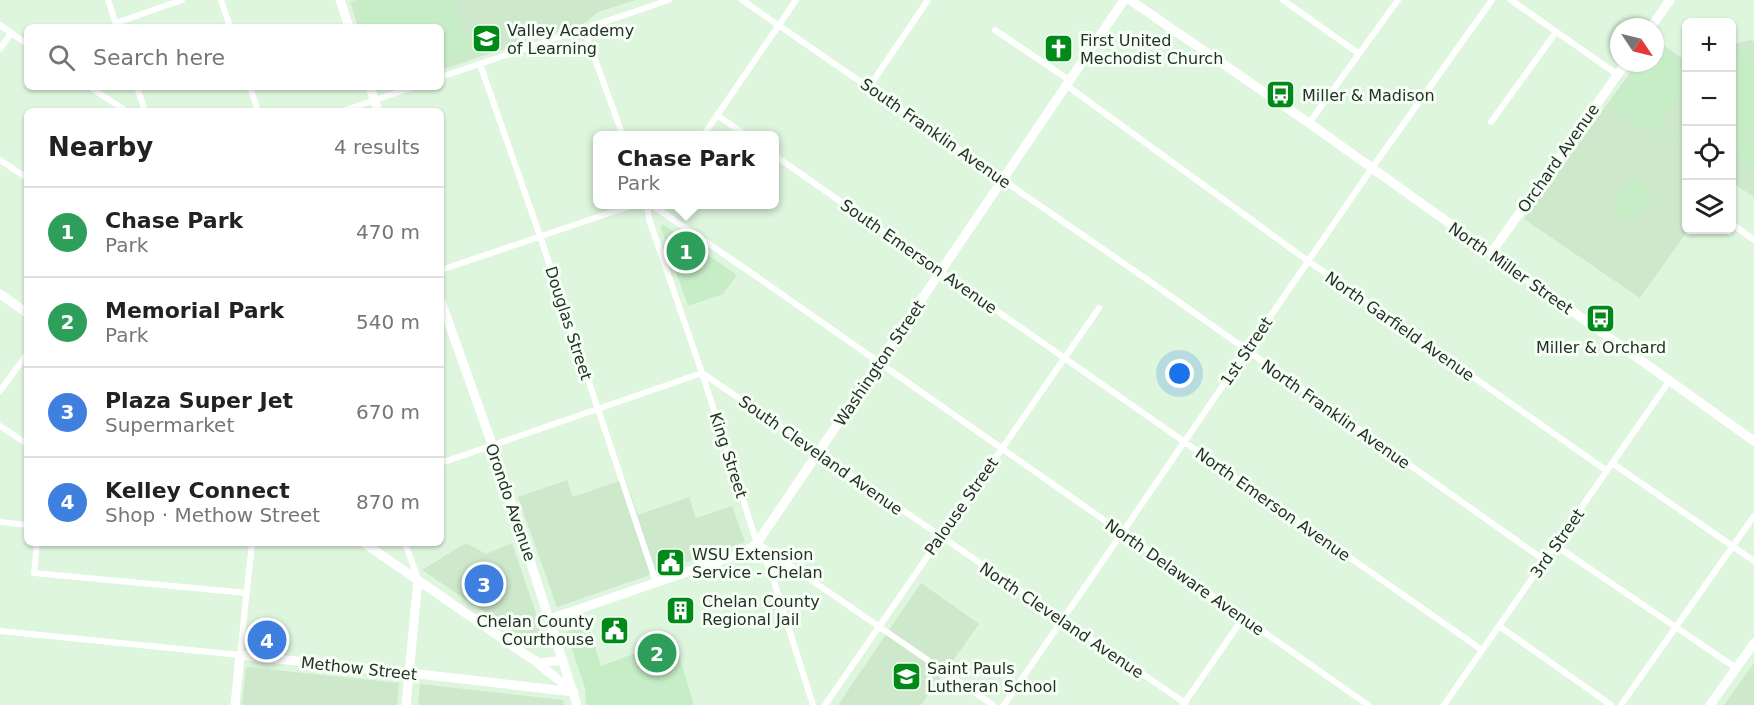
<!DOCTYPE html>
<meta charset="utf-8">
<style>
body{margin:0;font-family:"DejaVu Sans",sans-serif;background:#f2f2f2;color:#222}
.controls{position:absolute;right:18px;top:18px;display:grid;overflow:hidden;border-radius:9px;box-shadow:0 2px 4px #0004}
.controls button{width:54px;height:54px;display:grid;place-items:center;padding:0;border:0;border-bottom:2px solid #e0e0e0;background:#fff;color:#222;font:30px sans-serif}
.compass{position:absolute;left:1610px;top:18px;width:54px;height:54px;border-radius:50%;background:#fff;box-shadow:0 2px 4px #0004;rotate:125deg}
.you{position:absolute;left:1180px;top:374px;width:21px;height:21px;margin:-15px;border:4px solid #fff;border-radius:50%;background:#1a73e8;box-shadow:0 0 0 9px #1a73e833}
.badge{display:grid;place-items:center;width:39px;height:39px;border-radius:50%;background:#008a17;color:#fff;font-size:20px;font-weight:700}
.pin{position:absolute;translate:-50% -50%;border:3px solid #fff;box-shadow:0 2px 6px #0006}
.popup{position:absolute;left:593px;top:131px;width:186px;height:78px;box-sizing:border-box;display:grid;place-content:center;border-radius:9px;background:#fff;filter:drop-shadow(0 2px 4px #0005);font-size:20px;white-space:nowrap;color:#767676}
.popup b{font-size:22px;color:#222}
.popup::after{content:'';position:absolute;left:50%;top:100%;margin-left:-12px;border:12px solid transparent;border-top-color:#fff}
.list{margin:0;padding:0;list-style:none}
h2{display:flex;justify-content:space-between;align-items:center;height:78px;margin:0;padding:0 24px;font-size:26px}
h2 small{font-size:20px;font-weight:400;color:#767676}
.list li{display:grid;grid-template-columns:39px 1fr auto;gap:18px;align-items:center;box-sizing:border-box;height:90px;padding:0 24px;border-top:2px solid #e0e0e0}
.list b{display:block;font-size:22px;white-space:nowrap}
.list p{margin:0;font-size:20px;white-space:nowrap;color:#767676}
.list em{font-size:20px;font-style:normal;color:#767676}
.icon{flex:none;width:33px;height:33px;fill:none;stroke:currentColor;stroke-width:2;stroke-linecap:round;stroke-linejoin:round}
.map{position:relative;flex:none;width:1754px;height:705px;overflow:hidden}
.search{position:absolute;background:#fff;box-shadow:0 2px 4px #0004;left:24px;top:24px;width:420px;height:66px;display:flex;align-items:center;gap:15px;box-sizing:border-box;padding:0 21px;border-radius:9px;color:#767676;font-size:22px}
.panel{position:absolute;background:#fff;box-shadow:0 2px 4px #0004;left:24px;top:108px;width:420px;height:438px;border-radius:9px}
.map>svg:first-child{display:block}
.built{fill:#cde8cb}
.green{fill:#c7edc6}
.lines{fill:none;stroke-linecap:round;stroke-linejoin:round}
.street{stroke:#fff;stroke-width:6}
.secondary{stroke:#fff;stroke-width:9}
.labels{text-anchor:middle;stroke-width:6;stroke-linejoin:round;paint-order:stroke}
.poi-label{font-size:16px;fill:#273027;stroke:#f6fff5;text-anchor:start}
.street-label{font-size:16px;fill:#273027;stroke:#f6fff5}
</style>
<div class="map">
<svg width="1754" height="705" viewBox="0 0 1754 705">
<rect width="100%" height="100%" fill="#dff6de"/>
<path class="built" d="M356,0H636L598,12L585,23L494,52L441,70V27H358L350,2Z
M1655,39L1686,61V230H1688L1640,298L1524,219L1637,63H1655Z
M1751,40L1754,42V197L1736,185L1732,190V44Z
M625,479L638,515L689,497L696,518L732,506L745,542L557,607L518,497L567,480L573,497Z
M466,543L486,554L512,543L543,634L535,646L422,570Z
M921,583L979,624L921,705H838Z
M1754,663V705H1724Z
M246,667L399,683L397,705H242Z
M420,684L563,700L564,705H418Z"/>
<path class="green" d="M371,0H452L473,54L441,66V27H364L356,5Z
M1655,44L1686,66V85L1652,135L1611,105L1642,63H1655Z
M1744,46L1754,54V130L1732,161V64Z
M1686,127V153L1674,145Z
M1753,134H1754V170L1737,157Z
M1632,178L1653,193C1645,205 1639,220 1623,221L1616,216C1612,200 1624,190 1632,178Z
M662,224L737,275L723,294L688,306L661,228Z
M588,624L601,666L674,639L694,705H586L585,688L566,632Z"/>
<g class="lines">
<path class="street" d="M108,0L117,27
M221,0L230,27
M742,0L1155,285L1544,560
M1283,0L1358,53
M1511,0L1618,75
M116,23L182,0
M0,25L27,44
M584,29L623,136
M995,30L1069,80
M0,49L11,33
M480,64L540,236L656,582
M441,77L669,0
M1066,85L1308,261L1607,471
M90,87L126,111
M137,87L145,111
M250,87L258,111
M869,87L928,0
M343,111L413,87
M717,115L747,136
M1491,122L1556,32
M1309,123L1398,0
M703,136L796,0
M774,155L1482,650
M0,160L27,178
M647,204L649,219L702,373L757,543L771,572L813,705
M650,204L753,274L1368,705
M1732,224L1754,240
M441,270L636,204
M0,391L27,354
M0,426L27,444
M441,463L702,373L1185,703
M1612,463L1754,561
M0,522L27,525
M37,543L34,573L247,593
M405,543L418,579
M759,544L993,705
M1555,545L1736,668
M1499,626L1611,705
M0,631L240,655L252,543
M825,705L1099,308
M1004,705L1372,168L1492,0
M1183,705L1243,618
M1444,705L1670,380
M1621,705L1754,516"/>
<path class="secondary" d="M340,0L349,27
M1130,0L1309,123L1754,441
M1651,27L1670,0
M370,87L378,111
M1491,253L1626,63
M0,294L27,313
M441,301L493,447L577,705
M364,543L532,659L541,663L563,660
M550,619L745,552L757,543L1124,0
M536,662L574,692
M235,705L240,655L410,673L574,692
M406,705L418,580
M1710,705L1754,643"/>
</g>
<defs>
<symbol id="school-square" viewBox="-11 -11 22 22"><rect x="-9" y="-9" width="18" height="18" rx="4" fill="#008a17" stroke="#f6fff5"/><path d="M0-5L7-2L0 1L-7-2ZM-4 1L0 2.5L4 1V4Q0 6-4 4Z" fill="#fff"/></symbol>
<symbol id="church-square" viewBox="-11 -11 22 22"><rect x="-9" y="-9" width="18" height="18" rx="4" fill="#008a17" stroke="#f6fff5"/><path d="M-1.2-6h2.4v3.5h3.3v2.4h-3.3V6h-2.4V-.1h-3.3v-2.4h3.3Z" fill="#fff"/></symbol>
<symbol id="bus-square" viewBox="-11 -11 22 22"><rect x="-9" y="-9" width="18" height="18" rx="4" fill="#008a17" stroke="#f6fff5"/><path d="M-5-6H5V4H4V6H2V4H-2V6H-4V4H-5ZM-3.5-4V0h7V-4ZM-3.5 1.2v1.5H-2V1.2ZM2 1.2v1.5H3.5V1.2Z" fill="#fff"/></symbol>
<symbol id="civic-square" viewBox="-11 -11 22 22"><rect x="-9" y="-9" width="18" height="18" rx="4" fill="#008a17" stroke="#f6fff5"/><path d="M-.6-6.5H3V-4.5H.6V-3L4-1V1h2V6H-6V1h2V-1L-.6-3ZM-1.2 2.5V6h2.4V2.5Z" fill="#fff"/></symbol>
<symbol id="building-square" viewBox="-11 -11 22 22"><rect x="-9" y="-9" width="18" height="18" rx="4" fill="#008a17" stroke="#f6fff5"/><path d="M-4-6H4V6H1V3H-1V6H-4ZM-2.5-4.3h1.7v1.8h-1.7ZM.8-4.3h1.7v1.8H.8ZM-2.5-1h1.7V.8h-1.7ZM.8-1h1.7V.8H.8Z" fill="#fff"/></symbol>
</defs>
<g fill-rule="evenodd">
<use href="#school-square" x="470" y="22" width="33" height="33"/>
<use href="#church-square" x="1042" y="32" width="33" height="33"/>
<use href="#bus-square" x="1264" y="78" width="33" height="33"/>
<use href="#bus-square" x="1584" y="302" width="33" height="33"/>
<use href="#civic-square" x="654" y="546" width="33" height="33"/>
<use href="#building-square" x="664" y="594" width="33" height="33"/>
<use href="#civic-square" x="598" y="614" width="33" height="33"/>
<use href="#school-square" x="890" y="660" width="33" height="33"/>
</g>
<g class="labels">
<g class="poi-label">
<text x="507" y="36">Valley Academy<tspan x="507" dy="18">of Learning</tspan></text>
<text x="1080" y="46">First United<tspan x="1080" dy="18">Mechodist Church</tspan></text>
<text x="1302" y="101">Miller &amp; Madison</text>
<text x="1601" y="353" text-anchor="middle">Miller &amp; Orchard</text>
<text x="692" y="560">WSU Extension<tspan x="692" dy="18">Service - Chelan</tspan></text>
<text x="702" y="607">Chelan County<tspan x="702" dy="18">Regional Jail</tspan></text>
<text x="594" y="627" text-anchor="end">Chelan County<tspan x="594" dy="18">Courthouse</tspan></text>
<text x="927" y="674">Saint Pauls<tspan x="927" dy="18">Lutheran School</tspan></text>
</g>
<g class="street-label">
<text transform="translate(936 133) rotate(35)" y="6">South Franklin Avenue</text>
<text transform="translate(1558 158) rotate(-55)" y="6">Orchard Avenue</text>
<text transform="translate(919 256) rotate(35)" y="6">South Emerson Avenue</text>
<text transform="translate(1511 268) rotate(35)" y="6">North Miller Street</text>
<text transform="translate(569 323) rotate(72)" y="6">Douglas Street</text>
<text transform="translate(1400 326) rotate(35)" y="6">North Garfield Avenue</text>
<text transform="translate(1246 351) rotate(-56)" y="6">1st Street</text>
<text transform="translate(879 363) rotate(-56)" y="6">Washington Street</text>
<text transform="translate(1336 414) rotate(35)" y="6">North Franklin Avenue</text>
<text transform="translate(729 455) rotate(72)" y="6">King Street</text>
<text transform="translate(821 455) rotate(35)" y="6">South Cleveland Avenue</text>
<text transform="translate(511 502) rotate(71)" y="6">Orondo Avenue</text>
<text transform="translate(1273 504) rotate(35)" y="6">North Emerson Avenue</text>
<text transform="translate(961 506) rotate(-55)" y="6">Palouse Street</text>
<text transform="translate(1557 543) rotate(-55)" y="6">3rd Street</text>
<text transform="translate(1185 577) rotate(35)" y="6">North Delaware Avenue</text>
<text transform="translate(1062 620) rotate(34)" y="6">North Cleveland Avenue</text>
<text transform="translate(359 668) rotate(6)" y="6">Methow Street</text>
</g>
</g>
</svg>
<div class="controls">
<button>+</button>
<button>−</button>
<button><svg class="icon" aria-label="locate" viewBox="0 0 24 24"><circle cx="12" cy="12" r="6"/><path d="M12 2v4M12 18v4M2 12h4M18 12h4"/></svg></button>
<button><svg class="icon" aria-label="layers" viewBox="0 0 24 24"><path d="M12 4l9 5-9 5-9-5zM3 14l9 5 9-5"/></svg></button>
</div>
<svg class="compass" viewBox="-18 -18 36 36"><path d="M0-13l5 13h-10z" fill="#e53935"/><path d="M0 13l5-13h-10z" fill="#767676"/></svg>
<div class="you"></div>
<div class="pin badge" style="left:686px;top:251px;background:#2e9e5b">1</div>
<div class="popup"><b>Chase Park</b>Park</div>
<div class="pin badge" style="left:657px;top:653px;background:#2e9e5b">2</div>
<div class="pin badge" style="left:484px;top:584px;background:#3f7fe0">3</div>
<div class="pin badge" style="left:267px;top:640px;background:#3f7fe0">4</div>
<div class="search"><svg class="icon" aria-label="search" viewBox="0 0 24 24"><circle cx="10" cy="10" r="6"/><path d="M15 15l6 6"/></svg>Search here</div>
<section class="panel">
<h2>Nearby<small>4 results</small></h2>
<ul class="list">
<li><span class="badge" style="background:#2e9e5b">1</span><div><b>Chase Park</b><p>Park</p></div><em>470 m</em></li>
<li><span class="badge" style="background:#2e9e5b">2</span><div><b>Memorial Park</b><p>Park</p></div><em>540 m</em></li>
<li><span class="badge" style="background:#3f7fe0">3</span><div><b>Plaza Super Jet</b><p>Supermarket</p></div><em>670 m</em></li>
<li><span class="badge" style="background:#3f7fe0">4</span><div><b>Kelley Connect</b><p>Shop · Methow Street</p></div><em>870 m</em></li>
</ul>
</section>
</div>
